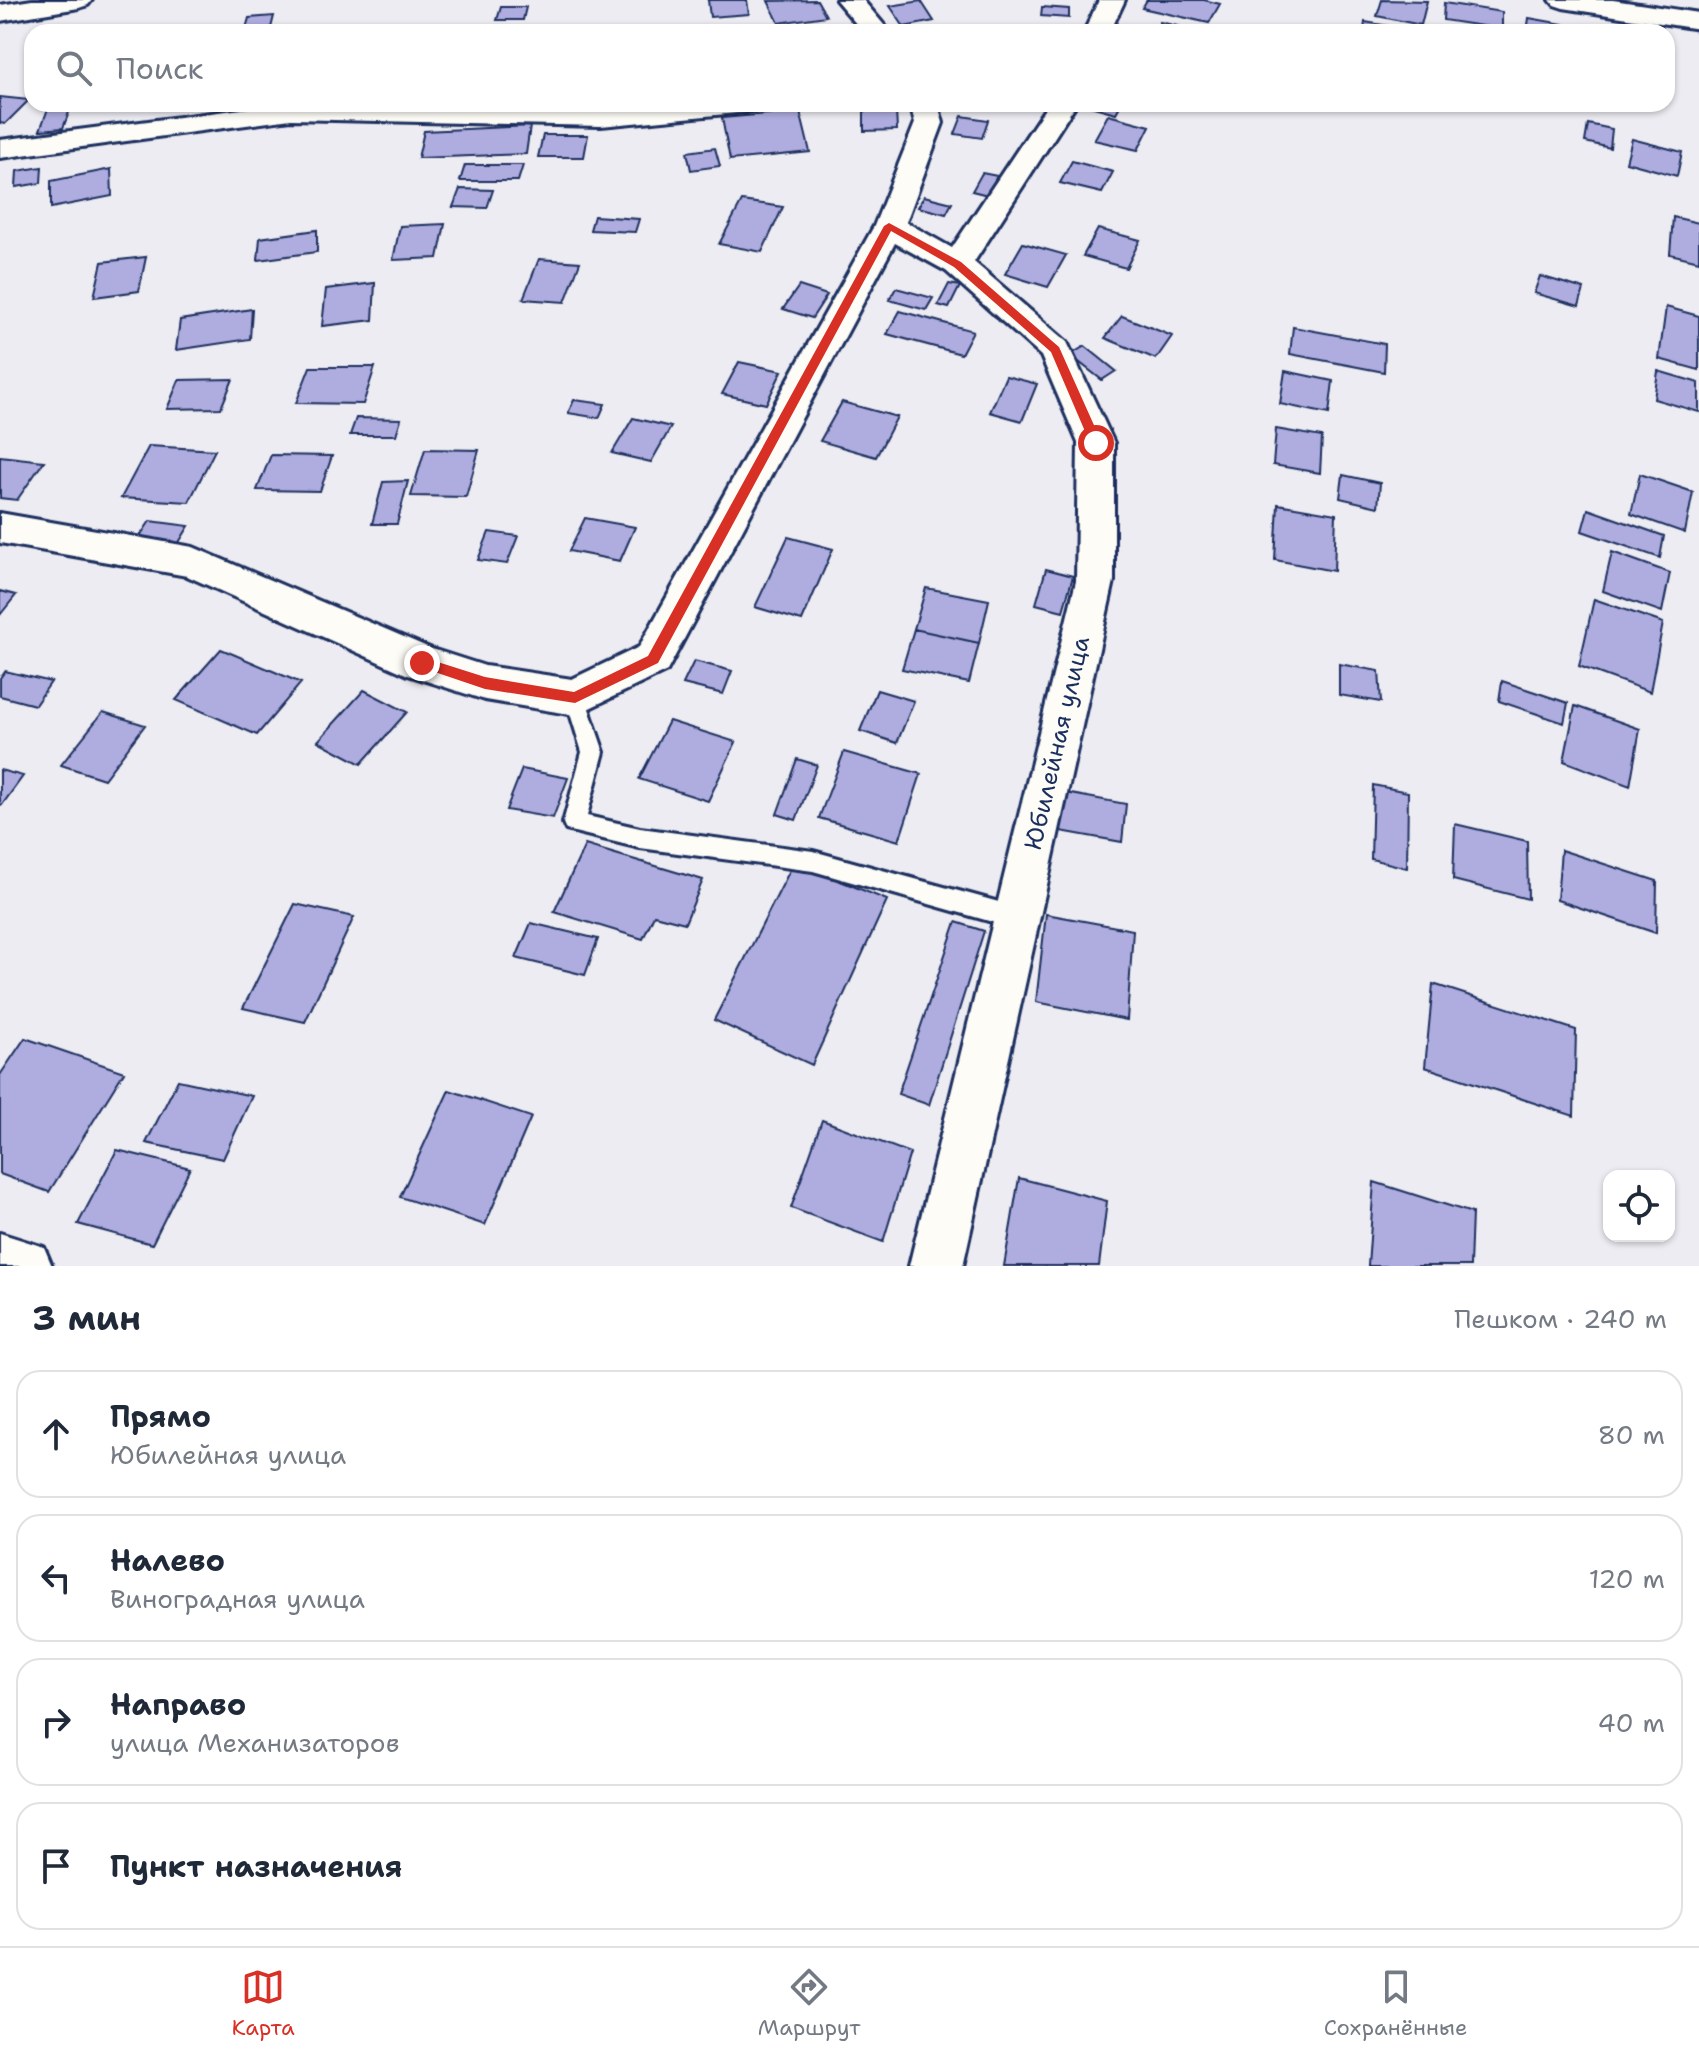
<!DOCTYPE html>
<html lang="ru">
<meta charset="utf-8">
<style>
body{margin:0;font-family:"Shantell Sans",sans-serif;background:#f6f6f7;color:#1f2937}
.controls{position:absolute;right:24px;bottom:24px;display:grid;overflow:hidden;border-radius:16px;box-shadow:0 2px 6px #0004}
.controls button{width:72px;height:72px;display:grid;place-items:center;padding:0;border:0;border-bottom:2px solid #e0e1e3;background:#fff;color:#1f2937;font:40px sans-serif}
.stop{position:absolute;width:24px;height:24px;margin:-18px;border:6px solid #d93025;border-radius:50%;background:#fff}
.stop.end{background:#d93025;border-color:#fff;box-shadow:0 2px 8px #0008}
.list{margin:0;padding:0;list-style:none}
h2{display:flex;justify-content:space-between;align-items:center;height:104px;margin:0;padding:0 32px;font-size:34px}
h2 small{font-size:26px;font-weight:400;color:#747a83}
.list li{display:grid;grid-template-columns:52px 1fr auto;gap:24px;align-items:center;box-sizing:border-box;height:128px;margin:0 16px 16px;padding:0 16px;border:2px solid #e0e1e3;border-radius:24px}
.list b{display:block;font-size:30px;white-space:nowrap}
.list p{margin:0;font-size:26px;white-space:nowrap;color:#747a83}
.list em{font-size:26px;font-style:normal;color:#747a83}
.icon{flex:none;width:44px;height:44px;fill:none;stroke:currentColor;stroke-width:2;stroke-linecap:round;stroke-linejoin:round}
.map{position:relative;flex:none;width:1699px;height:1266px;overflow:hidden}
.search{position:absolute;background:#fff;box-shadow:0 2px 6px #0004;left:24px;right:24px;top:24px;height:88px;display:flex;align-items:center;gap:20px;box-sizing:border-box;padding:0 28px;border-radius:24px;color:#747a83;font-size:30px}
.sheet{height:680px;background:#fff}
nav{display:flex;justify-content:space-around;align-items:center;box-sizing:border-box;height:112px;border-top:2px solid #e0e1e3;background:#fff;font-size:22px;color:#747a83}
nav a{display:grid;justify-items:center;gap:4px}
nav .on{color:#d93025}
.map>svg:first-child{display:block}
.building{fill:#afaddf;stroke:#1b2f5e;stroke-width:2}
.lines{fill:none;stroke-linecap:round;stroke-linejoin:round}
.lane-casing{stroke:#1b2f5e;stroke-width:6}
.street-casing{stroke:#1b2f5e;stroke-width:6}
.lane{fill:#fdfcf7;fill-rule:evenodd}
.street{fill:#fdfcf7;fill-rule:evenodd}
.route{fill:#d93025}
.labels{text-anchor:middle;stroke-width:7;stroke-linejoin:round;paint-order:stroke}
.street-label{font-size:24px;fill:#1b2f5e;stroke:#fdfcf7}
</style>
<div class="map">
<svg width="1699" height="1266" viewBox="0 0 1699 1266">
<rect width="100%" height="100%" fill="#edecf2"/>
<filter id="ink" filterUnits="userSpaceOnUse"><feTurbulence type="fractalNoise" baseFrequency=".0125" numOctaves="2"/><feDisplacementMap in="SourceGraphic" scale="16" xChannelSelector="R" yChannelSelector="G"/><feConvolveMatrix kernelMatrix="1 2 1 2 8 2 1 2 1" color-interpolation-filters="sRGB"/></filter>
<g filter="url(#ink)">
<path class="building" d="M708,0H747L749,14L710,17Z
M817,0L826,16L779,23L768,1Z
M1147,0H1204L1220,4L1209,23L1142,8Z
M1382,0L1427,1L1421,25L1377,16Z
M921,1L934,21L904,27L890,6Z
M1444,3L1502,12V29L1443,20Z
M501,7H526L523,20H497Z
M1042,7L1069,9V18L1041,16Z
M274,16L270,32H245L249,18Z
M1529,18L1563,24L1562,32H1527Z
M1160,22L1194,30L1154,32Z
M1365,22L1407,29V32L1364,30Z
M0,97L29,100L5,124L0,123Z
M1092,104H1121L1116,113L1090,106Z
M71,107L63,128L40,130L48,109Z
M800,111L810,152L730,160L722,118Z
M864,111H896L897,130L864,131Z
M1108,115L1150,126L1138,150L1094,140Z
M962,116L988,120L982,138L955,134Z
M1588,124L1612,129L1610,148L1585,142Z
M530,126L526,154L418,158L424,131Z
M543,135H588L584,157H538Z
M1632,139L1682,152L1677,176L1626,162Z
M715,148L720,166L691,170L687,152Z
M1072,161L1113,172L1102,193L1060,183Z
M465,165H523L518,181H460Z
M42,167L41,183L16,187L17,171Z
M111,169L112,196L51,208V181Z
M982,173L997,176L988,195L972,191Z
M460,189L493,190L487,208L453,207Z
M924,196L952,203L946,214L918,207Z
M742,201L783,207L762,252L719,244Z
M594,216L639,219L635,232L590,230Z
M1673,217L1699,223V261L1670,254Z
M445,224L438,258L393,260L400,226Z
M1098,229L1140,240L1126,268L1083,256Z
M317,230V252L258,260L260,238Z
M1023,243L1066,255L1048,287L1005,274Z
M146,257L139,291L94,297L102,262Z
M539,259L580,262L565,302L523,299Z
M1540,276L1584,289L1579,306L1534,293Z
M375,283L373,320L322,326L326,289Z
M949,284L960,286L949,308L938,305Z
M799,286L827,295L812,318L783,309Z
M896,288L933,298L926,310L889,300Z
M1666,307L1699,316V370L1659,359Z
M252,309L250,339L176,350L180,320Z
M900,311L973,331L961,354L887,334Z
M1122,316L1172,336L1156,359L1105,338Z
M1293,327L1385,344L1384,372L1290,354Z
M1085,346L1116,371L1102,380L1070,355Z
M739,362L782,371L766,404L722,394Z
M310,367H375L363,404L296,403Z
M1285,371L1333,381L1329,414L1280,404Z
M1658,371L1699,383V412L1654,399Z
M1006,376L1037,384L1022,421L990,412Z
M233,379L221,408L167,409L179,380Z
M574,400L605,404L599,418L568,413Z
M842,402L897,417L876,457L820,441Z
M356,418L401,419L396,435H350Z
M633,418L671,427L651,462L612,453Z
M1276,429L1322,437L1320,473L1273,465Z
M149,446L215,450L189,502L121,498Z
M425,449L479,450L466,497L411,496Z
M271,455L332,456L320,491L257,490Z
M0,456L44,461L17,500L0,498Z
M1640,474L1693,492L1685,533L1631,514Z
M1343,475L1380,483L1378,507L1340,498Z
M408,481L397,524H372L383,482Z
M1278,504L1336,514L1334,571L1275,560Z
M1588,509L1664,536L1660,558L1582,531Z
M585,518L635,527L620,561L569,551Z
M150,521L189,526L178,544L138,539Z
M489,532L518,536L507,564L478,560Z
M788,537L833,549L802,621L755,607Z
M1612,552L1670,573L1662,612L1603,591Z
M1046,569L1073,576L1063,611L1036,604Z
M926,588L989,600L979,643L914,629Z
M0,591L16,595L0,615Z
M1594,599L1663,623L1650,692L1579,666Z
M914,629L979,643L969,683L902,669Z
M221,649L301,683L257,735L176,700Z
M694,661L732,671L723,694L683,684Z
M1339,664L1379,671L1381,702L1339,695Z
M5,671L51,682L35,705L0,696V678Z
M1502,681L1568,703L1564,723L1499,701Z
M364,690L407,712L361,764L318,741Z
M877,690L914,701L897,743L860,731Z
M1575,706L1640,729L1630,786L1564,761Z
M103,712L145,725L104,779L61,765Z
M669,721L736,742L708,801L639,779Z
M844,752L921,774L899,841L819,818Z
M797,759L817,765L796,820L777,814Z
M522,769L568,778L553,818L506,810Z
M0,770L23,776L2,805L0,804Z
M1373,785L1408,792L1407,868L1371,859Z
M1060,792L1126,804L1122,842L1055,830Z
M1455,824L1527,841L1528,899L1453,880Z
M585,845L703,880L685,923L654,915L643,939L554,912Z
M1561,850L1657,881L1656,933L1557,900Z
M794,862L887,900L812,1065L714,1020Z
M295,904L354,917L305,1022L243,1008Z
M1046,914L1133,930L1127,1020L1036,1002Z
M956,922L984,931L929,1105L898,1094Z
M531,923L598,939L585,975L516,958Z
M1433,984L1576,1030L1574,1116L1425,1067Z
M25,1038L124,1072L49,1192L0,1174V1075Z
M178,1080L252,1096L223,1159L146,1143Z
M449,1090L531,1117L485,1225L400,1197Z
M822,1120L910,1153L883,1242L791,1208Z
M117,1150L190,1168L152,1244L78,1224Z
M1019,1178L1107,1201L1099,1266H1004Z
M1374,1182L1472,1213L1470,1266H1368Z"/>
<g class="lines">
<defs>
<path id="lane" d="M575,688L582,691L585,697L604,752L587,816L640,828L813,851L1017,907L1025,910L1029,918L1025,926L1017,929L813,871L640,848L566,830L563,823L582,752L565,697L568,691Z"/>
<path id="street" d="M32,0H92L88,5L79,8L0,21V5Z
M836,0H863L890,32H863Z
M1099,0H1125L1110,32H1084Z
M1550,0H1613L1699,13V29L1563,8L1554,5Z
M280,104L601,108L652,104H761L757,110L747,112L601,126L291,119L0,158V140Z
M910,104H938L943,123L906,222L952,248L1048,104H1076L974,262L1067,342L1114,443V581L963,1266H909L1076,581L1078,443L1041,356L946,271L895,243L667,671L575,715L485,700L408,675L187,576L0,543V513L193,547L432,649L485,666L572,679L639,647L874,226L915,123Z
M0,1233L44,1247L52,1266H0Z"/>
</defs>
<use href="#lane" class="lane-casing"/>
<use href="#street" class="street-casing"/>
<use href="#lane" class="lane"/>
<use href="#street" class="street"/>
</g>
</g>
<path class="route" d="M889,223L961,262L1059,347L1102,443L1100,446L1090,443L1051,352L954,267L891,231L658,663L575,703L485,689L417,666L415,663L422,657L485,677L574,692L648,656L884,226Z"/>
<g class="labels">
<g class="street-label">
<text transform="translate(1057 743) rotate(-77)" y="8">Юбилейная улица</text>
</g>
</g>
</svg>
<div class="controls">
<button><svg class="icon" aria-label="locate" viewBox="0 0 24 24"><circle cx="12" cy="12" r="6"/><path d="M12 2v4M12 18v4M2 12h4M18 12h4"/></svg></button>
</div>
<div class="stop" style="left:1096px;top:443px"></div>
<div class="stop end" style="left:422px;top:663px"></div>
<div class="search"><svg class="icon" aria-label="search" viewBox="0 0 24 24"><circle cx="10" cy="10" r="6"/><path d="M15 15l6 6"/></svg>Поиск</div>
</div>
<section class="sheet">
<h2>3 мин<small>Пешком · 240 m</small></h2>
<ul class="list">
<li><svg class="icon" aria-label="ahead" viewBox="0 0 24 24"><path d="M12 20V5M6 11l6-6 6 6"/></svg><div><b>Прямо</b><p>Юбилейная улица</p></div><em>80 m</em></li>
<li><svg class="icon" aria-label="left" viewBox="0 0 24 24"><path d="M17 20v-9H6M10 6l-5 5 5 5"/></svg><div><b>Налево</b><p>Виноградная улица</p></div><em>120 m</em></li>
<li><svg class="icon" aria-label="right" viewBox="0 0 24 24"><path d="M7 20v-9h11M14 6l5 5-5 5"/></svg><div><b>Направо</b><p>улица Механизаторов</p></div><em>40 m</em></li>
<li><svg class="icon" aria-label="arrive" viewBox="0 0 24 24"><path d="M6 21V4h12l-3 4 3 4H6"/></svg><div><b>Пункт назначения</b></div></li>
</ul>
</section>
<nav>
<a class="on"><svg class="icon" aria-label="map" viewBox="0 0 24 24"><path d="M3 6l6-2 6 2 6-2v14l-6 2-6-2-6 2zM9 4v14M15 6v14"/></svg>Карта</a>
<a><svg class="icon" aria-label="directions" viewBox="0 0 24 24"><path d="M12 3l9 9-9 9-9-9zM9 14v-3h6M13 9l2 2-2 2"/></svg>Маршрут</a>
<a><svg class="icon" aria-label="saved" viewBox="0 0 24 24"><path d="M7 4h10v16l-5-4-5 4z"/></svg>Сохранённые</a>
</nav>
